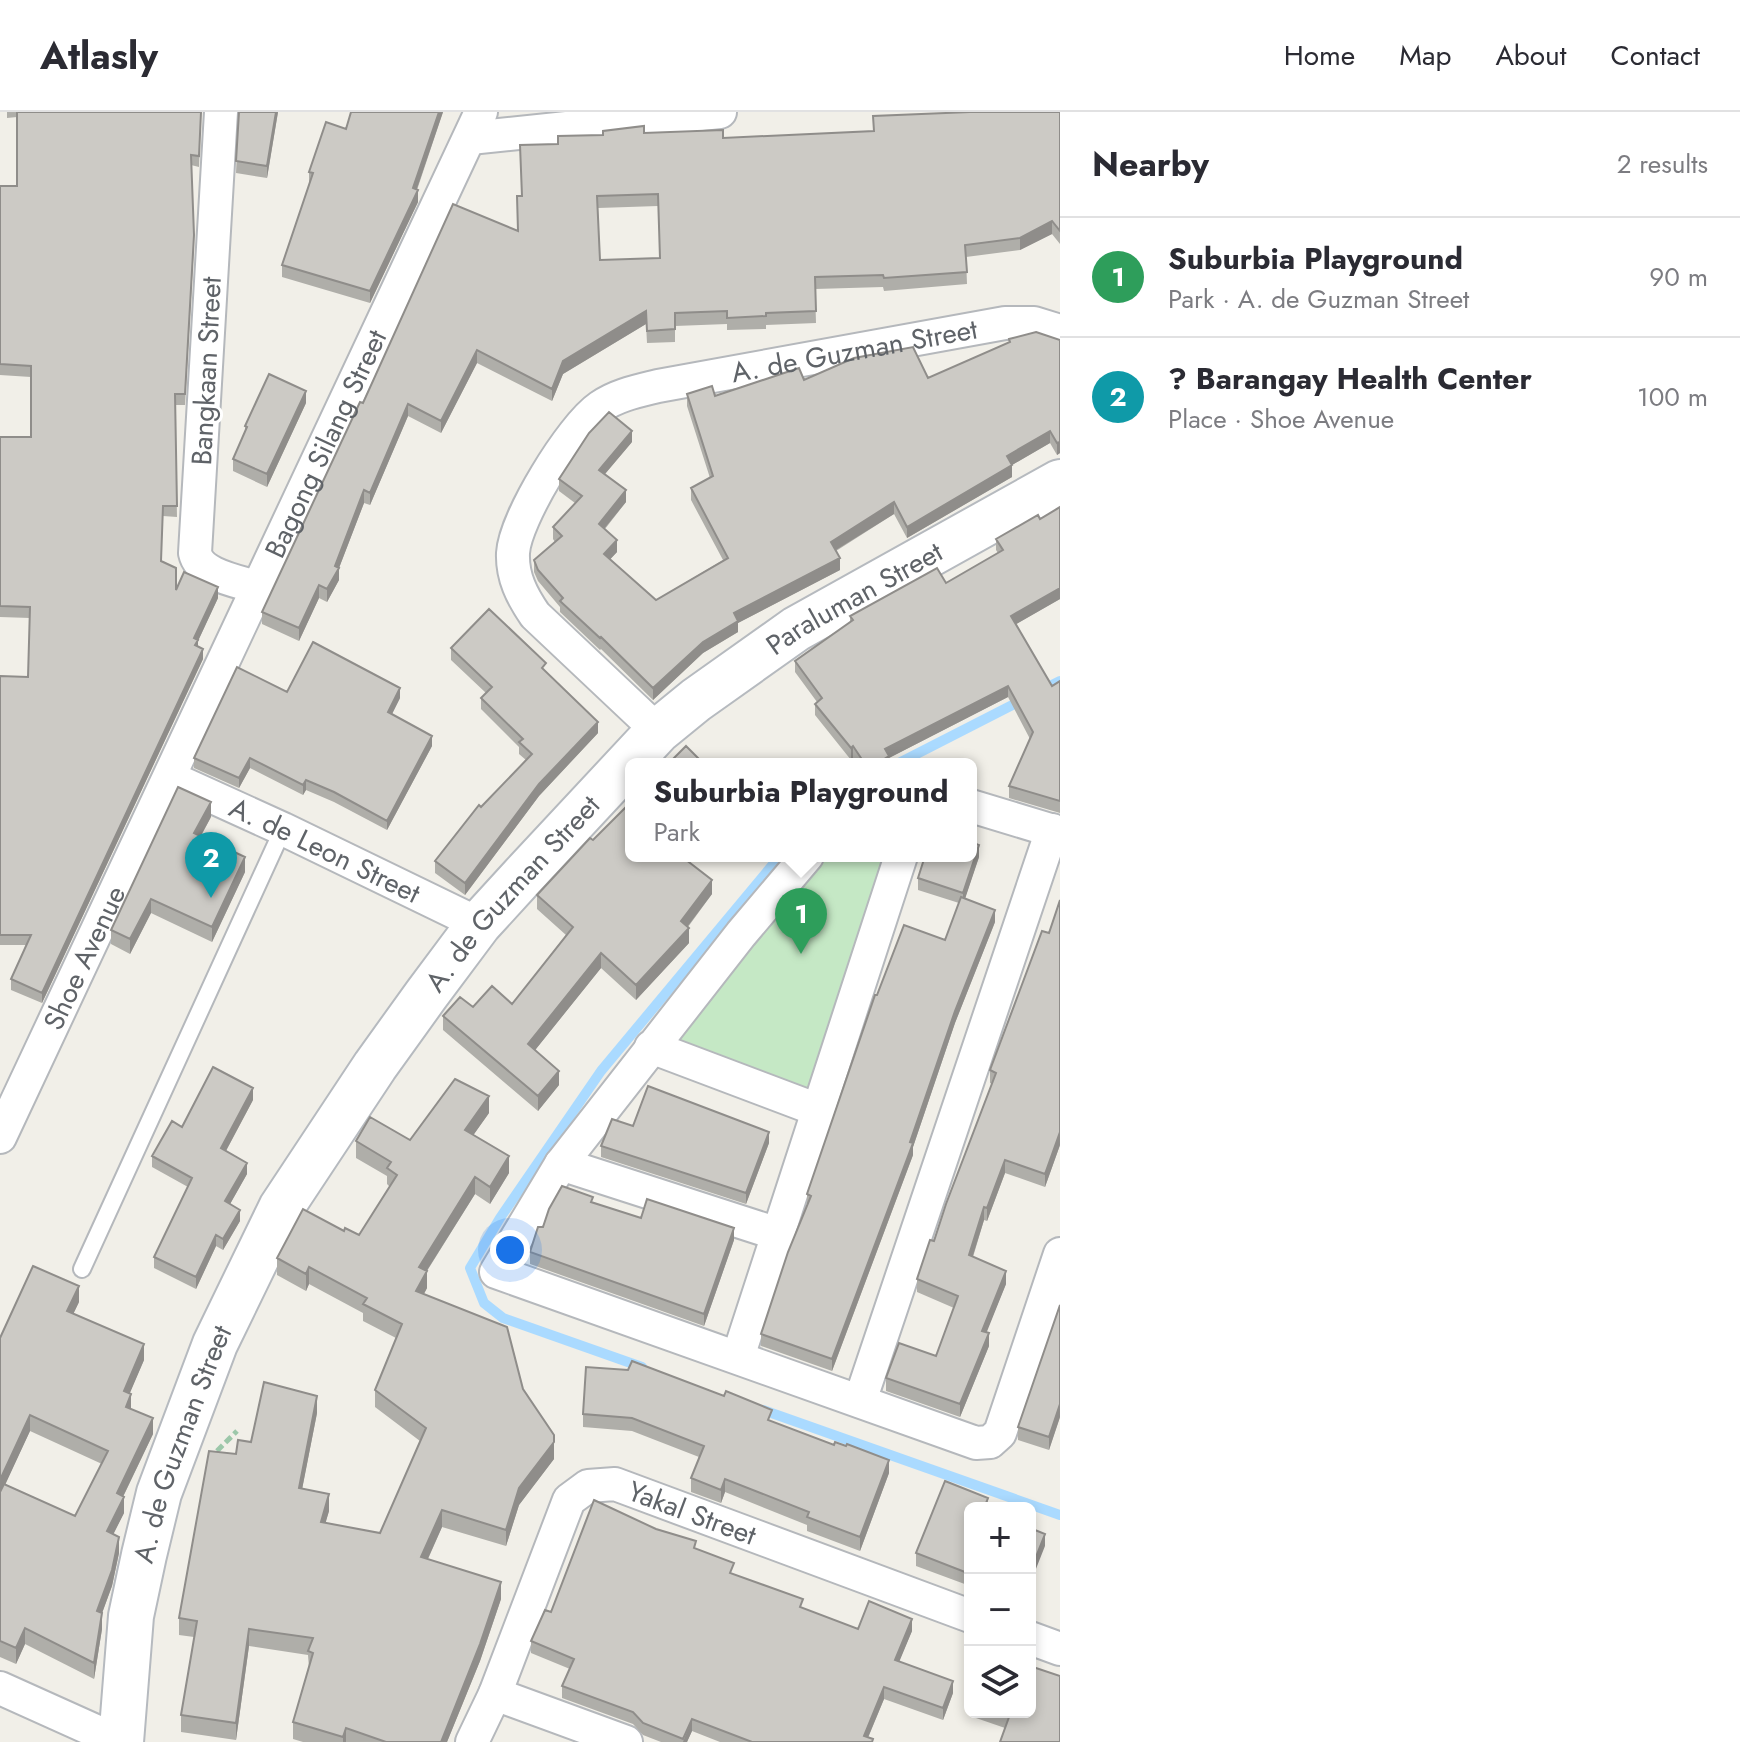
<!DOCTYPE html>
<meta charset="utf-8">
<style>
body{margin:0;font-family:Jost,sans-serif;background:#f2f2f3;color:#2b2b33}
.controls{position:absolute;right:24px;bottom:24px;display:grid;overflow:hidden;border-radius:12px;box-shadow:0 4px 12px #0003}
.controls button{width:72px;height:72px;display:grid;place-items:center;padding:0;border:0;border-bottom:2px solid #e1e1e2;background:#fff;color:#2b2b33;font:40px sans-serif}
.you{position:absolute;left:510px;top:1138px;width:28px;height:28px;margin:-20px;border:6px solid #fff;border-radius:50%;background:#1a73e8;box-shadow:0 0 0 12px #1a73e833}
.badge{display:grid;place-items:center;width:52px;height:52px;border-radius:50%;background:#ea4335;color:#fff;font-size:26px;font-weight:700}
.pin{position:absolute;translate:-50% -66px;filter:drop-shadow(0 2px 4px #0008)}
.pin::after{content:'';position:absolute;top:42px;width:28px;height:24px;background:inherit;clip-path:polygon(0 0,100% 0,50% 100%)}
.popup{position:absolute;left:625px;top:646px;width:352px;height:104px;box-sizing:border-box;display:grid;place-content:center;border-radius:12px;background:#fff;filter:drop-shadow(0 2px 6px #0005);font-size:26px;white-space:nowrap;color:#7c7c81}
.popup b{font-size:30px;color:#2b2b33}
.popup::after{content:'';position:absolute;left:50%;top:100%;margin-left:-16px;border:16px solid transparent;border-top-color:#fff}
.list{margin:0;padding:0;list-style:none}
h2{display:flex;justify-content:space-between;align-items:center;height:104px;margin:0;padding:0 32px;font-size:34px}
h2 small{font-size:26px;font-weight:400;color:#7c7c81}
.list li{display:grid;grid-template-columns:52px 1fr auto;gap:24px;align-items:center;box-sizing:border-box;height:120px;padding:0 32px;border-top:2px solid #e1e1e2}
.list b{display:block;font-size:30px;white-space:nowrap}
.list p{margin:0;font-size:26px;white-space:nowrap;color:#7c7c81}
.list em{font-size:26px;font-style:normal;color:#7c7c81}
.icon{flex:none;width:44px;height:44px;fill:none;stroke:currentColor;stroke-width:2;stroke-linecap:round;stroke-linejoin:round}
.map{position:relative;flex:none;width:1060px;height:1630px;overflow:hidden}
header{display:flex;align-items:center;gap:48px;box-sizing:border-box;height:112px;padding:0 40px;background:#fff;border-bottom:2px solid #e1e1e2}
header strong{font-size:38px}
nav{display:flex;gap:44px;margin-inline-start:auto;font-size:28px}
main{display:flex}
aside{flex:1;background:#fff}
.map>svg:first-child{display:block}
.green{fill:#c5e8c5}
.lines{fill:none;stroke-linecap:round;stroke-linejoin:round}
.stream{stroke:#aadaff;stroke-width:10}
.lane-casing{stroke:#b5b8bc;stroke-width:20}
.street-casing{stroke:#b5b8bc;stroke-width:36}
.secondary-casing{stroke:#b6babf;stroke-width:48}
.path{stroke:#9cc7a9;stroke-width:5;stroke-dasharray:8 4;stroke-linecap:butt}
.lane{stroke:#fff;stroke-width:16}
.street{stroke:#fff;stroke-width:32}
.secondary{stroke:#fff;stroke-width:44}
.wall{fill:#afaea9;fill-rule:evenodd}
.shaded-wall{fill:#8f8d8a}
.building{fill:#cccac5;stroke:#8f8d8a;stroke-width:2;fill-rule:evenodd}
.labels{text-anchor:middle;stroke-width:6;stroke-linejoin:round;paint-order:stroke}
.street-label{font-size:28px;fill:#5f6368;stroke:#fff}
</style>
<header>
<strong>Atlasly</strong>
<nav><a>Home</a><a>Map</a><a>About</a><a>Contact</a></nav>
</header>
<main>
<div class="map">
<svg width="1060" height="1630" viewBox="0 0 1060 1630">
<rect width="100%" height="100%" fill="#f1efe8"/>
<path class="green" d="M823,744H892L813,988L671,931L750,830Z"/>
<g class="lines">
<path class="stream" d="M1040,579L1060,569
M897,652L1022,588
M642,1255L503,1206L484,1191L470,1156L500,1106L601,959L780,744
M763,1298L1060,1403"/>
<defs>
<path id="lane" d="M82,1157L283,717"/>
<g id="street">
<path d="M221,0L195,441C200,464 239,469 259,476"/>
<path d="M470,26L720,0"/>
<path id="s1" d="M658,619L535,503C522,484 512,465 513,441C515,407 571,315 600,295C617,283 638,279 658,274L1005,211H1034L1060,219"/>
<path id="s2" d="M171,666L283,717L479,812"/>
<path d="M971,694L1060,721"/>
<path d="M807,744L741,822L561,1052L496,1160L976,1331L990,1330L1000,1321L1060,1142"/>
<path d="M651,935L818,998"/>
<path id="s3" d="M0,1025L481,0"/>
<path d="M561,1052L778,1122"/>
<path d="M738,1245L901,744"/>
<path d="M860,1289L1052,718"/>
<path d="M1030,1526L1060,1537"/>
<path d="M0,1576L120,1630"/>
<path d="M495,1582L626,1630"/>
<path id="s4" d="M472,1630L495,1582L569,1388L588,1374L615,1372L970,1504"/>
</g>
<g id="secondary">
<path id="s5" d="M121,1630L131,1504L144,1443L159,1381L215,1232L281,1096L375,954L426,883L479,812L522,765L658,619L696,588L796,517L1060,370"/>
</g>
</defs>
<use href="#lane" class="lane-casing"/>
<use href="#street" class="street-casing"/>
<use href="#secondary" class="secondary-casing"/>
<path class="path" d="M217,1339L237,1319"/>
<use href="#lane" class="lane"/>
<use href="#street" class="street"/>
<use href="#secondary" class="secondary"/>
</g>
<path class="wall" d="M7,0H201L199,55L191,53L194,134L185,293H175L177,405L163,404L161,450L176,478L218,486L198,529V534L203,547L42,891L11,878V867L26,833H0V564L28,565L30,506L0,505V325H31V265L0,263V74H17V5L7,6Z
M239,0H278L267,66L236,61Z
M351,0H443L417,78L418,90L370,191L282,165V153L309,73V60L346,17Z
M1060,0V132L1052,122L1020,138L966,145L967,172L884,179L883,175L815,177L816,211L766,213V217L727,218V212L675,214V230L647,231L646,212L563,262L552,289L477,251L441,321L408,304L370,393L364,391L339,456V468L327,490L319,486L299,529L262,512V500L363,291L518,119L522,84L558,32L644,21L723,26L873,19ZM658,94L660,146L600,148L598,96Z
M1009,227L1060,228V341L1057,343L1050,331L1012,353V365L907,426L894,402L836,439L840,458L738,511V520L703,541L653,588L601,537L600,538L560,500V495L538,469L534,460V448L555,430L553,427V415L575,391L559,379V367L632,330L605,362L626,390L605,417L617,440L610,447L656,488L723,448L691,388V376L710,366L687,294V282L715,284L804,268L928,266L1009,230Z
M306,291L267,375L233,359V347L245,320V314Z
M1060,395V487L1016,512L1052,574L1060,569V701L1009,686V674L1030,627L1008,585L889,646V652H857L853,646L851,648L815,603V592L817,590L795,560V549L850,510V504L946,471L998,441L996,438V427L1040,407Z
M451,536L546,561L598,621L539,684L465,783L435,761V749L481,695L526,648L519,642V635L481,597V586L486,581L451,548Z
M400,586L392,602L432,634L387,718L334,690L306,678L303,683L250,656L239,676L194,656V646Z
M211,705L201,724L245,760L212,830L151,801L130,842L111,832V818Z
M593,728L684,744V746L712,782L688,815L689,831L636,888L601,856L535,938L559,973L538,999L443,918V904L473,895L512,892L566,823L537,797V783Z
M979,745L965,786L995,810L955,911L913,1035V1043L832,1259L761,1234V1222L807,1094V1082L877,883L945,828L959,791L918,778V766Z
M1060,788V1033L1045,1075L1005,1061L987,1109L984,1108L973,1145L1006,1172L986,1220L989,1234L960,1305L886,1279V1266L936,1244L954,1196L917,1180V1167L934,1129L992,972L990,971V958L1049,821Z
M253,988L226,1039L247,1062L230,1092L240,1109L223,1138L216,1134L196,1177L154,1156V1145L188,1075L152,1055V1044L182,1015Z
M489,1001L473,1023L509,1061L490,1092L475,1082L427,1159V1176L424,1182L523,1277L554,1347L519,1393L506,1434L442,1415L428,1447L501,1487L480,1549L447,1630H303L293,1627V1610L309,1556L308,1543L249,1534L236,1628L181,1620V1603L194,1525L179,1523V1506L236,1342L251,1330L317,1301L302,1377L329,1399L325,1411L380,1421L420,1329L375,1295V1278L396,1226L363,1209V1201L309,1172L306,1179L277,1163V1146L344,1119L359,1123L390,1075L387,1072V1064L356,1046V1029L410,1028Z
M633,1014L769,1031L746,1092L601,1045V1034Z
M593,1091L641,1106L734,1128L704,1214L530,1152V1140L543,1115Z
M79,1190L73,1202L144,1248L129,1282L131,1297L153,1322L123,1385L124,1401L113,1422L119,1441L112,1474L102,1501V1517L94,1567L25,1532L16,1552L0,1545V1226ZM30,1319L102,1352L75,1404L5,1372Z
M1060,1193V1305L1049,1338L1018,1328V1315Z
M583,1302L772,1309L889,1361L860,1439L807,1419V1413L725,1380L721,1391L691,1380V1366L699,1345L632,1319L583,1315Z
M945,1369L988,1386V1396H970V1474L916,1454V1441Z
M696,1437L734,1463L803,1496L858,1517L912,1519L899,1549L953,1581L943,1608L884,1587L868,1626L873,1630H720L692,1619L687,1630H661L643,1623L633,1612L562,1586V1574L570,1557L531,1541V1529L551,1500Z
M976,1600H1030L1005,1616L976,1606Z"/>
<path class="shaded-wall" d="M276,0H278L267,66V54Z
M439,0H443L414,85L418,78V90L370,191V179L413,76Z
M1052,109V122L1020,138V126Z
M646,199V212L563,262L552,289V277L563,249Z
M477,238V251L441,321V309Z
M306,279V291L267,375V362Z
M408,292V304L370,393V381Z
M632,319V330L599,369V358Z
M1050,319V331L1007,356V344Z
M1060,330V341L1057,343V331Z
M1012,353V365L907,426V415Z
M364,378V391L339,456V468L327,490V477Z
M626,378V390L599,423V412Z
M894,390V402L831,441V430Z
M617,428V440L604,454V442Z
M840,446V458L738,511V520L703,541L653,588V576L734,501Z
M319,473V486L299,529V516Z
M218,475V486L198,529V539L195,543L194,526Z
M1060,476V487L1011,515V504Z
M203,537V547L42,891V881Z
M1008,574V585L889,646V652H876L885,637Z
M400,576V586L388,610V600Z
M598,610V621L539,684L465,783V771L539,672Z
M432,624V634L387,718V709Z
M853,634V646L851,648V636Z
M250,646V656L239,676V666Z
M306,668V678L303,683V673Z
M211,690V705L194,736V721Z
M979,733V745L963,793V781Z
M245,745V760L212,830V815Z
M712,768V782L681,823V809Z
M151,787V801L130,842V827Z
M995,798V810L955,911L913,1035V1043L832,1259V1247L910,1030L955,899Z
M689,816V831L636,888V873Z
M601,841V856L528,947V932Z
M559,959V973L538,999V984Z
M253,976V988L221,1048V1036Z
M489,984V1001L465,1035V1018Z
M769,1020V1031L746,1092V1081Z
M1060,1020V1033L1045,1075V1062Z
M509,1044V1061L490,1092V1075Z
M1005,1048V1061L987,1109V1096Z
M247,1051V1062L225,1101V1089Z
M475,1065V1082L419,1171V1155Z
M984,1095V1108L969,1156V1143Z
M240,1098V1109L223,1138V1127Z
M734,1116V1128L704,1214V1202Z
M216,1123V1134L196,1177V1165Z
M309,1155V1172L306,1179V1162Z
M427,1159V1176L416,1196V1179Z
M1006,1159V1172L982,1232V1219Z
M79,1174V1190L67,1215V1199Z
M989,1221V1234L960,1305V1292Z
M144,1232V1248L124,1295V1279Z
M131,1282V1298L126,1295Z
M317,1284V1301L299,1393V1376Z
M1060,1292V1305L1049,1338V1325Z
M30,1303V1319L0,1384V1368Z
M153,1306V1322L117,1397V1381Z
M554,1330V1347L519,1393L506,1434V1418L519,1376Z
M889,1348V1361L860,1439V1425Z
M725,1367V1380L721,1391V1378Z
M329,1382V1399L321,1427V1410Z
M124,1385V1401L107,1435V1419Z
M442,1398V1415L421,1462V1445Z
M1045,1422V1434L1030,1472V1460Z
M119,1425V1441L112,1474L97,1515V1499Z
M501,1470V1487L480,1549L447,1630H441Z
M102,1501V1517L94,1567V1551Z
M912,1507V1519L895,1560V1548Z
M25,1516V1532L16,1552V1536Z
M249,1517V1534L236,1628V1611Z
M953,1569V1581L943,1608V1596Z
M884,1575V1587L866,1630L864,1624Z
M692,1607V1619L687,1630H683Z
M346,1616V1630H343V1625Z"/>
<path class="building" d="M17,0H201L199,44L191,43L194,123L185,282H175L177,394H163L161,449L176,456V478L184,460L218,475L194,526L198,528L195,533L203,537L42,881L11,867L31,823H0V564L28,565L30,495L0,494V325H31V254L0,252V74H17Z
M239,0H276L267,54L236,49Z
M351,0H439L413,76L418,78L370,179L282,153L313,61L309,60L326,10L346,17Z
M970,0H1060V119L1052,109L1020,126L965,133L967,160L884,166L883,163L815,165L816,199L766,201V204L727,206V199L675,201V217L647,219L646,199L563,249L552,277L477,238L441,309L408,292L370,381L364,378L335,454L339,456L327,477L319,473L299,516L262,500L360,290L363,291L453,92L518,119L517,84H522L520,33L558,32V24L603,23V19L644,14V21L723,18V26L874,19L873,4ZM658,82L660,146L600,148L597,84Z
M1036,220L1060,228V330L1057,331L1050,319L1007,344L1012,353L907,415L894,390L831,430L840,446L734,501L738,509L703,530L653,576L601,525L600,526L560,489L563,486L538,458L534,448L562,424L553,415L582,384L559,367L589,321L609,300L632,319L599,358L626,378L599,412L617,428L604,442L656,488L728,446L691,376L713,364L687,282L712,274L715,284L799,256L804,268L854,246L913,235L928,266L1010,230L1009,227Z
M269,262L306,279L267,362L233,347L247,315L245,314Z
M1060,395V476L1011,504L1052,574L1060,569V689L1009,674L1033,620L1008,574L885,637L889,644L876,652H865L853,634L851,636L815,592L822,586L795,549L853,508L850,504L937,456L946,471L1003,438L996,427L1038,403L1040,407Z
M489,497L546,551L542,556L598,610L539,672L465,771L435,749L479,693L481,695L532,642L519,630L523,627L481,586L492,575L451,536Z
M313,530L400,576L388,600L432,624L387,709L334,680L306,668L303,673L250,646L239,666L194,646L237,555L287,580Z
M686,634L704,652H668Z
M178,675L211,690L194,721L245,745L212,815L151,787L130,827L111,818Z
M631,690V744H681L712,768L681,809L689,816L636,873L601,841L528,932L559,959L538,984L443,904L460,885L473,895L492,874L512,892L573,815L537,783L590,726L593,728Z
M971,730L979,733L963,781L918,766L925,744H971Z
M961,785L995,798L955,899L910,1030L913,1031L832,1247L761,1222L788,1140L811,1084L807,1082L875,883H877L904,813L945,828Z
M1060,788V1020L1045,1062L1005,1048L987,1096L984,1095L969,1143L1006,1159L982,1219L989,1221L960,1292L886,1266L899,1231L936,1244L958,1184L917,1167L930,1128L934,1129L946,1092L996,961L990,958L1042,819L1049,821Z
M213,955L253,976L221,1036L247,1051L225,1089L240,1098L223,1127L216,1123L196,1165L154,1145L192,1066L152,1044L172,1009L182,1015Z
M455,967L489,984L465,1018L509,1044L490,1075L475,1065L419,1155L427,1159L416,1179L507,1215L523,1277L554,1323V1330L519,1376L506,1418L442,1398L421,1445L501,1470L480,1532L441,1630H386L346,1616L343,1625L293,1610L313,1541L308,1539L313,1526L249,1517L236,1611L181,1603L197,1509L179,1506L209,1339L236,1342L238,1328L251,1330L264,1270L317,1284L299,1376L329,1382L321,1410L380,1421L426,1316L375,1278L402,1212L363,1192L367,1186L309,1155L306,1162L277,1146L303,1097L344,1119L345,1116L359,1123L397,1063L387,1056L391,1050L356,1029L370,1005L410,1028Z
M648,974L769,1020L746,1081L601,1034L612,1007L633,1014Z
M562,1074L593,1085L591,1090L641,1106L647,1087L734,1116L704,1202L530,1140L538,1115H543L549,1097Z
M33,1154L79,1174L67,1199L144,1232L124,1279L131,1282L126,1295L153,1306L117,1381L124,1385L107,1419L119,1425L112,1458L97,1499L102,1501L94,1551L25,1516L16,1536L0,1529V1380L4,1372L75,1404L108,1339L30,1303L0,1368V1226Z
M1060,1193V1292L1049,1325L1018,1315Z
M632,1249L724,1284L726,1279L772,1298L768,1308L834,1333L835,1330L846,1334L847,1332L889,1348L860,1425L807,1405L809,1400L725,1367L721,1378L691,1366L704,1334L632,1306L583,1302L586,1255L628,1258Z
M945,1369L988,1386L984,1396H970V1462L916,1441Z
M594,1388L656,1417L696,1429L694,1436L734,1451L730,1461L803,1487L800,1495L858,1517L869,1489L912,1507L895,1548L953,1569L943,1596L884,1575L864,1624L873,1627L872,1630H752L692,1607L683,1627L643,1611L633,1600L562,1574L574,1547L531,1529L545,1498L551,1500Z
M1030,1416L1045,1422L1030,1460Z
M1030,1554L1060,1564V1630H1000L1009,1605L996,1600H1030Z"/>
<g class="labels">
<g class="street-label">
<text dy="10" stroke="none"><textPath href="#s1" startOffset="670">A. de Guzman Street</textPath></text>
<text transform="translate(206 259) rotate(-87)" y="10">Bangkaan Street</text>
<text dy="10" stroke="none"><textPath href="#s3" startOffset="766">Bagong Silang Street</textPath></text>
<text dy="10" stroke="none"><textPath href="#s5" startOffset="1410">Paraluman Street</textPath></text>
<text dy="10" stroke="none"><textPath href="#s2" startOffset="170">A. de Leon Street</textPath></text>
<text dy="10" stroke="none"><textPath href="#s5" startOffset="954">A. de Guzman Street</textPath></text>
<text dy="10" stroke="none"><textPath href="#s3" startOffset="198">Shoe Avenue</textPath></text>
<text dy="10" stroke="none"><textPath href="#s5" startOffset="306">A. de Guzman Street</textPath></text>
<text dy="10" stroke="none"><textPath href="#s4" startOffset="394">Yakal Street</textPath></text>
</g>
</g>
</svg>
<div class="controls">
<button>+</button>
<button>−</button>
<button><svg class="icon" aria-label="layers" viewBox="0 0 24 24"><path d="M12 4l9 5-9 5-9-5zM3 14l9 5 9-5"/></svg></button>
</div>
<div class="you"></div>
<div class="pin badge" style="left:801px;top:842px;background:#2e9e5b">1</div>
<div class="popup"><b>Suburbia Playground</b>Park</div>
<div class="pin badge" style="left:211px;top:786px;background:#0f9aa8">2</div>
</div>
<aside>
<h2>Nearby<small>2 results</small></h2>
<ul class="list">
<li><span class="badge" style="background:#2e9e5b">1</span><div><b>Suburbia Playground</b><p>Park · A. de Guzman Street</p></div><em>90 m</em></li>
<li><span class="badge" style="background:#0f9aa8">2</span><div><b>? Barangay Health Center</b><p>Place · Shoe Avenue</p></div><em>100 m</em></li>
</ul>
</aside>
</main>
